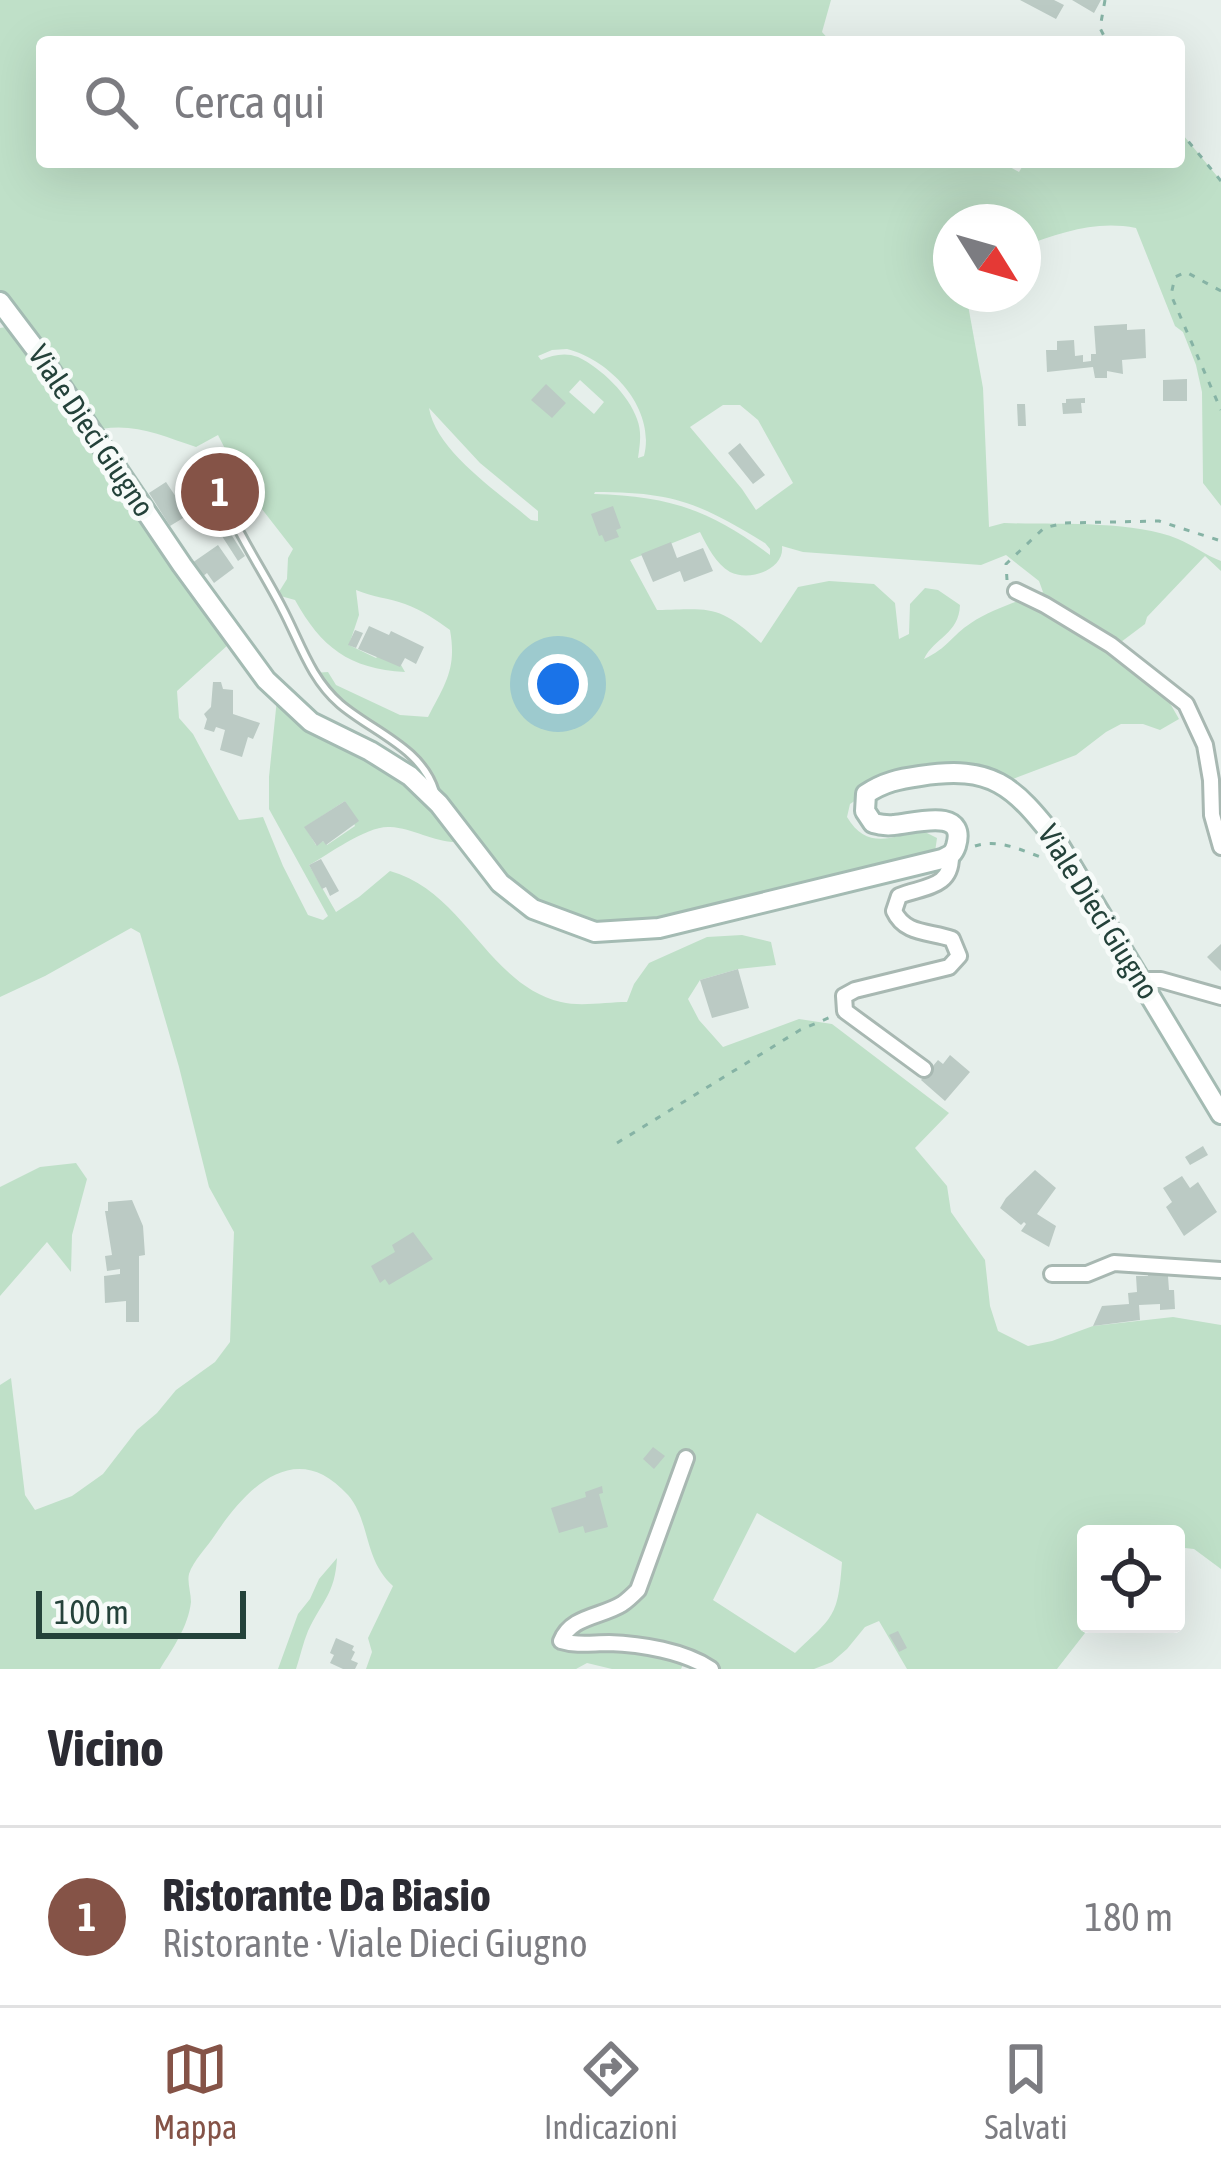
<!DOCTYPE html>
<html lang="it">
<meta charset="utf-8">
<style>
body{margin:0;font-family:"Asap Condensed",sans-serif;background:#f7f7f7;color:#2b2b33}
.controls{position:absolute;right:36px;bottom:36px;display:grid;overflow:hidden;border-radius:12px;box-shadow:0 12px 48px #0002}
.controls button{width:108px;height:108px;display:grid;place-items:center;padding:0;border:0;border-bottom:3px solid #e1e1e2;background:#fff;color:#2b2b33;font:60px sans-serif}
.compass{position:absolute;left:933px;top:204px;width:108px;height:108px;border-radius:50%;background:#fff;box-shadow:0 12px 48px #0002;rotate:127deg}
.scale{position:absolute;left:36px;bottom:30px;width:210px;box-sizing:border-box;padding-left:12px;border:6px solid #24423a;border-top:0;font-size:33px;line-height:42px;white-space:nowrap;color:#24423a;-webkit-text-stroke:9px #f7fbf9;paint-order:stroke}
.you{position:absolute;left:558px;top:684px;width:42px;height:42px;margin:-30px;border:9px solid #fff;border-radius:50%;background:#1a73e8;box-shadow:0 0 0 18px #1a73e833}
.badge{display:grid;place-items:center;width:78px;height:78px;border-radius:50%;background:#855347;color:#fff;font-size:39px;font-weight:700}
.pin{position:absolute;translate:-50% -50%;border:6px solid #fff;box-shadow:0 3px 12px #0006}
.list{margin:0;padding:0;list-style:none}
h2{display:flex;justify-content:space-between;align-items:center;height:156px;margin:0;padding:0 48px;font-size:51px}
h2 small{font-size:39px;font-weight:400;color:#7c7c81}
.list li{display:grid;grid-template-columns:78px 1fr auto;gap:36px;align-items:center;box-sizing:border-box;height:180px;padding:0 48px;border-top:3px solid #e1e1e2}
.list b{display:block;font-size:45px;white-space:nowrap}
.list p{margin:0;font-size:39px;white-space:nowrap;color:#7c7c81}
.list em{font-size:39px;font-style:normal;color:#7c7c81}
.icon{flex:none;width:66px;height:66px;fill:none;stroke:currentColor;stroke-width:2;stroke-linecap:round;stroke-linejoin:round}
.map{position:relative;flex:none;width:1221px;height:1669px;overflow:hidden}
.search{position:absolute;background:#fff;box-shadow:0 12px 48px #0002;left:36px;right:36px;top:36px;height:132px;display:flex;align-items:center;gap:30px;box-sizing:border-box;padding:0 42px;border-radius:12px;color:#7c7c81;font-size:45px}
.sheet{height:336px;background:#fff}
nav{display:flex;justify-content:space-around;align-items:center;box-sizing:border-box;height:168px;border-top:3px solid #e1e1e2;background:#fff;font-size:33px;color:#7c7c81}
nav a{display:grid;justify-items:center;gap:6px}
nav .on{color:#855347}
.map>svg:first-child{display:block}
.green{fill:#bfe0c8;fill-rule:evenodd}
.building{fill:#bbcac4}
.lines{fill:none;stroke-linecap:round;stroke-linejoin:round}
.lane-casing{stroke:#a8b8b2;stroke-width:12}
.street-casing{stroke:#a8b8b2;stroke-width:20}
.secondary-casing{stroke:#a4bbb3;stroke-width:24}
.path{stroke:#86b3a5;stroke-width:3;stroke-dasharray:6 9;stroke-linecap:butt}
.lane{stroke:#fff;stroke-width:6}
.street{stroke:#fff;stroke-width:14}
.secondary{stroke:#fff;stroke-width:18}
.labels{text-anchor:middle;stroke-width:10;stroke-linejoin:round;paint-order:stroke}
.street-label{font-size:30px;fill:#24423a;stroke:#f7fbf9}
</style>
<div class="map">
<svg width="1221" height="1669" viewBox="0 0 1221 1669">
<rect width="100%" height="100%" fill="#e6efeb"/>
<path class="green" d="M0,0H831L822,32L831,42H42V162H1001L1019,172L1025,162H1179V130L1221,181V506L1203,483L1202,392L1196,365L1183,332L1175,326L1136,228C1095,220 1061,233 1023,246V222H951V294H966L983,388L989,527L1004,523C1054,525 1132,520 1178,539C1193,545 1205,555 1221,561V571L1205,556L1147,617L1145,624L1121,642L1096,627L1100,646L1167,698L1179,719L1160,730L1143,724H1121L1106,732L1076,755L1013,779L883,782L850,804L847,817C865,848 890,840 919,829L937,838L935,852L659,928L595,932L533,909L439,804L421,762L335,699L314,673L328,672L336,685L400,715L428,717C445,684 457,669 450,630C436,620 422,610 405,604C389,598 372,597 356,590L359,615L349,645L376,658L378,656L401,665L405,672C349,669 321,647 295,600L277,595L287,579L288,558L293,549L244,486L218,435L196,447C158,434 126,419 86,433L229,644L177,691L179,718L193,734L239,820L263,817L283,866L308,915L323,920L328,916L269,809V777L277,699L415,785L459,842C434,843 414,828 390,827C368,825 329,854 309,865L336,912L359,897L390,871C464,891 488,985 561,1002C580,1007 607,1002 627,1002L634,984L649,963L707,937L742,935L771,942L776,965L738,969L700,980L688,999L699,1020L723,1047L799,1019L832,1024L949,1113L915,1148L947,1186L951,1212L985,1260L990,1306L998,1331L1028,1346L1052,1341L1093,1326L1173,1317L1221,1325V1569L1194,1549L1176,1547V1534H1086V1624H1092L1057,1669H907L879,1621L865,1627L847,1649L832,1662L814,1669H711L686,1658L681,1669H612L587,1663L576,1669H366L372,1652L368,1638L393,1586C363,1559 371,1522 348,1495C296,1437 247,1487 215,1535C208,1546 193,1561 189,1574C187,1582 191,1593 191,1602C188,1627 173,1648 160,1669H0V1385L11,1378L25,1495L35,1510L72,1496L103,1474L137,1430L157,1413L176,1390L215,1362L230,1342L234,1232L209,1187L179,1067L140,933L131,928L45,976L0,997V328L26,324L0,290ZM567,349C611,360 656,409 644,456L638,458C640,444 642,432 637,419C629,395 601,368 578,357C565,352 553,355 541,360L538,356L552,350ZM580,380L604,402L594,414L569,392ZM723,405H740L758,420L793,483L756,510L742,489L690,427ZM429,408L480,463L538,511V521L531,520C498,492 436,451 429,408ZM595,492C674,492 699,503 765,543L770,549V555C711,510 669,496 594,494ZM700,532C707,546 716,564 730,572C750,582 785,569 782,546L803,552L981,565L1006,555L1039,581L1043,592C1019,601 992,609 971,623C951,636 948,648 924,659C934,638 959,634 960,605L938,590L925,588L910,604L909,634L899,639L895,603L874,584L829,581L798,587L761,643C718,604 712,609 657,610L630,560ZM345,801L355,826L327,845L323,841L316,845L305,827ZM757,1513L842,1562C838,1617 834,1616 795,1653L713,1600Z
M76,1163L87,1179L72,1235L71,1272L47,1242L0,1296V1187L40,1167Z
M337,1558C335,1594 322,1601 308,1631C303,1643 300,1657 296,1669H278L298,1614L310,1599L319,1579Z"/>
<path class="building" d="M1020,0H1054L1064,5L1056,19Z
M1072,0H1101L1094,13Z
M1127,324V330L1145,329L1146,358L1122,360L1123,374L1107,371V378H1095L1093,367L1047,372L1046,350H1057V341L1074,340L1075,356L1083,355V362L1091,361V354H1096L1094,326Z
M1187,379V401H1163V380Z
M546,384L566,403L552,418L531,400Z
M1085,398V403H1081L1082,413L1063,414L1062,403H1066V399Z
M1017,404H1025L1026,426H1018Z
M740,443L765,475L753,484L728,453Z
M197,463L207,476L201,480L204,484L221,472L235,491L221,501L226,508L218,514L245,556L238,561L211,519L206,523L199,514L204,511L178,476Z
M166,482L188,515L170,526L149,493Z
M613,506L621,528L616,530L619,537L605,542L602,535L599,536L591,514Z
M671,542L677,558L703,548L713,571L684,582L680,571L653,582L641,554Z
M218,545L234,568L214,583L207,573L202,577L192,563Z
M369,626L389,635L391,631L424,647L416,664L405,658L400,667L358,649Z
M355,630L363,633L356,648L348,645Z
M213,682H221L223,689L233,690V714L260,723L253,739L248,737L242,757L220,750L225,730L216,727L214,732L204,729L207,719L204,714L211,707Z
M345,801L359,821L326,845L323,841L317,846L304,827Z
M321,859L339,891L330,896L326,887L322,889L309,865Z
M1221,944V971L1207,957Z
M738,969L749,1008L712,1018L700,980Z
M950,1055L970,1072L945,1101L921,1080L938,1060L943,1064Z
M1203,1146L1208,1155L1190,1165L1185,1157Z
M1035,1170L1056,1188L1037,1214L1056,1226L1049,1247L1021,1231L1026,1224L1024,1222L1021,1225L1000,1208L1006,1198Z
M1182,1176L1190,1188L1198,1182L1217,1212L1184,1236L1166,1207L1172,1202L1163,1188Z
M132,1200L143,1226L145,1255L139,1256V1322H126V1301L105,1303L104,1276L120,1274V1269L107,1271L105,1256L112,1255L105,1211H108V1202Z
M413,1232L433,1259L389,1285L385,1279L380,1283L371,1266L395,1252L392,1245Z
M1167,1263L1169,1290H1174L1175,1309L1160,1310V1304L1139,1305L1140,1320L1093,1326L1102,1306L1129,1304L1128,1293L1137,1292L1136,1276H1148L1147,1265Z
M653,1447L665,1456L654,1469L643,1459Z
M602,1486L603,1493L599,1494L608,1527L585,1533L583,1526L559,1533L551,1508L586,1497L585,1492Z
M898,1631L907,1648L899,1652L889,1635Z
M336,1638L354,1646L352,1650L355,1652L351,1660L358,1663L355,1669H343L330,1663L334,1655L330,1653Z"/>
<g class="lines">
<defs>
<path id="lane" d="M232,517C247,548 266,577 282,608C300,642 310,678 340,704C373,732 422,748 435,792"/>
<path id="street" d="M1016,591L1045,605L1111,645L1186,704L1205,745L1211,780L1212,815L1221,847
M1142,980H1161L1221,997
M924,1069L845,1011L844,996L855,990L949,967L959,956L952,939C930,931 905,935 894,911L899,896C925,886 952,888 951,855
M1052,1274H1087L1114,1263L1221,1270
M686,1458L638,1590C633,1595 628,1600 622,1604C601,1617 571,1616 561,1641C577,1646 592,1643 609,1643C641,1644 684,1651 711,1669"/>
<path id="secondary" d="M0,302L40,355L182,565L266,680L311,722L370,751L410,776L439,804L500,883L533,909L595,932L659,928L942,859C950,855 953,855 956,846C968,806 912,824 894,825C886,826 882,825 873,823L865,811L866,794C884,782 899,779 920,776C992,765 1013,785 1056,840L1221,1114"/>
</defs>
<use href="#lane" class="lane-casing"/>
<use href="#street" class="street-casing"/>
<use href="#secondary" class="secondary-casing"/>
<path class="path" d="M1105,0L1100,28L1107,42
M1179,130L1221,181
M1221,291L1186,272L1175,277L1171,295L1221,410
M1007,580L1006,564L1044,528L1064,523L1159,521L1221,541
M975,846C999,838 1023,851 1046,859
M617,1143L800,1030L833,1016"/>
<use href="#lane" class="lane"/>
<use href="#street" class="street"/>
<use href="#secondary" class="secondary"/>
</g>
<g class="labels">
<g class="street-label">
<text transform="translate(91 431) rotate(56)" y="10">Viale Dieci Giugno</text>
<text transform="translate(1098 912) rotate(58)" y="10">Viale Dieci Giugno</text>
</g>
</g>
</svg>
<div class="controls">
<button><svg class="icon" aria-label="locate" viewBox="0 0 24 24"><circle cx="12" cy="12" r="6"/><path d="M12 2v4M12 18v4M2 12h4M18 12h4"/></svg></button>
</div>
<svg class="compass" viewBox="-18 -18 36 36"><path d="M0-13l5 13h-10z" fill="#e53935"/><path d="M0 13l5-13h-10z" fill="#7c7c81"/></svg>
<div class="scale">100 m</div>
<div class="you"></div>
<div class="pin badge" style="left:220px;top:492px">1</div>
<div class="search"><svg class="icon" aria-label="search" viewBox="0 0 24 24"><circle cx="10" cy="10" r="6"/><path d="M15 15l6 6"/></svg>Cerca qui</div>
</div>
<section class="sheet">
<h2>Vicino<small></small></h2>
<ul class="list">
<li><span class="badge">1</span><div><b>Ristorante Da Biasio</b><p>Ristorante · Viale Dieci Giugno</p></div><em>180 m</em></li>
</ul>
</section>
<nav>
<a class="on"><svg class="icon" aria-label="map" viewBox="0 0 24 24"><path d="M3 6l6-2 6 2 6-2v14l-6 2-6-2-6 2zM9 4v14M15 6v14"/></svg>Mappa</a>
<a><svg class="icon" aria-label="directions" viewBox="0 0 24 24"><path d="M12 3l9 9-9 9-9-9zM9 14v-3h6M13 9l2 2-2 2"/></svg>Indicazioni</a>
<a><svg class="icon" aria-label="saved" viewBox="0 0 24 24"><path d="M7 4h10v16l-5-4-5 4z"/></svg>Salvati</a>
</nav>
